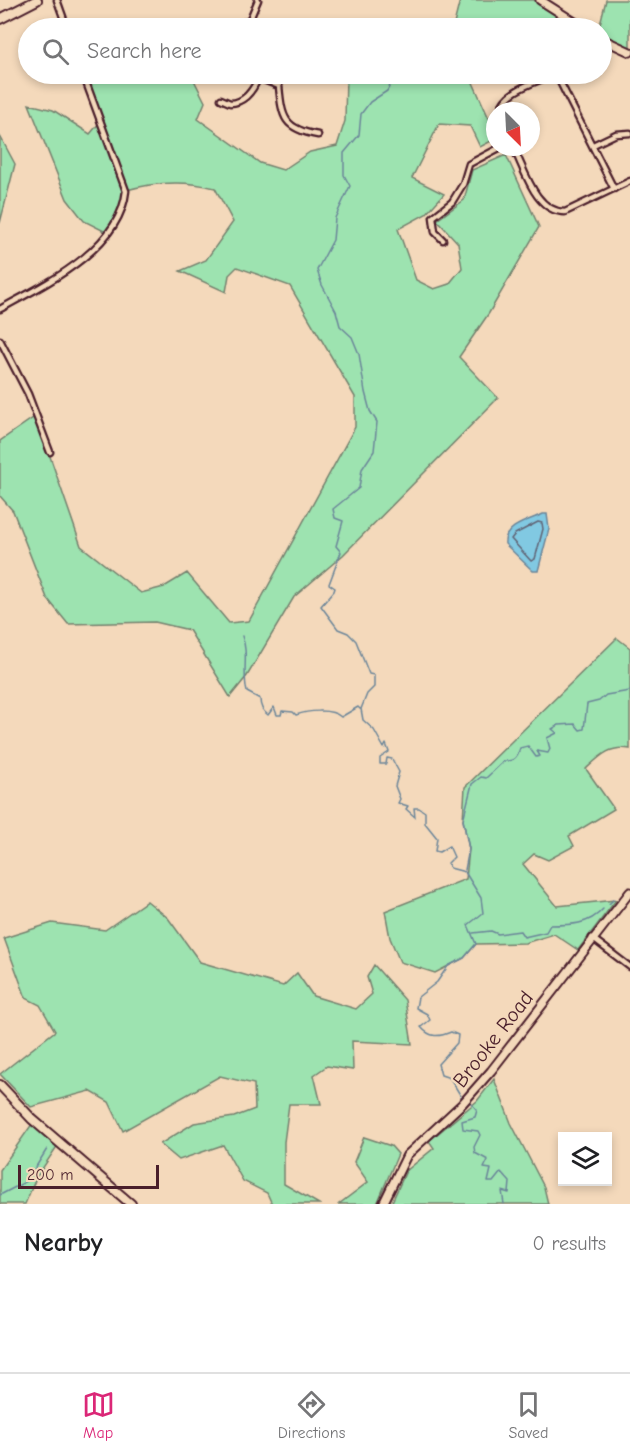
<!DOCTYPE html>
<style>
body{margin:0;font-family:"Comic Neue",sans-serif;background:#f6f6f6;color:#202124}
.controls{position:absolute;right:18px;bottom:18px;display:grid;overflow:hidden;border-radius:0px;box-shadow:0 3px 9px #0003}
.controls button{width:54px;height:54px;display:grid;place-items:center;padding:0;border:0;border-bottom:2px solid #e0e0e0;background:#fff;color:#202124;font:30px sans-serif}
.compass{position:absolute;left:486px;top:102px;width:54px;height:54px;border-radius:50%;background:#fff;box-shadow:0 3px 9px #0003;rotate:156deg}
.scale{position:absolute;left:18px;bottom:15px;width:141px;box-sizing:border-box;padding-left:6px;border:3px solid #4a1f2b;border-top:0;font-size:16px;line-height:21px;white-space:nowrap;color:#4a1f2b;-webkit-text-stroke:4px #f4d9bb;paint-order:stroke}
.list{margin:0;padding:0;list-style:none}
h2{display:flex;justify-content:space-between;align-items:center;height:78px;margin:0;padding:0 24px;font-size:26px}
h2 small{font-size:20px;font-weight:400;color:#757577}
.icon{flex:none;width:33px;height:33px;fill:none;stroke:currentColor;stroke-width:2;stroke-linecap:round;stroke-linejoin:round}
.map{position:relative;flex:none;width:630px;height:1204px;overflow:hidden}
.search{position:absolute;background:#fff;box-shadow:0 3px 9px #0003;left:18px;right:18px;top:18px;height:66px;display:flex;align-items:center;gap:15px;box-sizing:border-box;padding:0 21px;border-radius:33px;color:#757577;font-size:22px}
.sheet{height:168px;background:#fff}
nav{display:flex;justify-content:space-around;align-items:center;box-sizing:border-box;height:84px;border-top:2px solid #e0e0e0;background:#fff;font-size:16px;color:#757577}
nav a{display:grid;justify-items:center;gap:3px}
nav .on{color:#db2777}
.map>svg:first-child{display:block}
.green{fill:#9de3b0;stroke:#74816e;stroke-width:1.5}
.water{fill:#81c9e2;stroke:#6b8599;stroke-width:1.5}
.lines{fill:none;stroke-linecap:round;stroke-linejoin:round}
.shore{stroke:#606374;stroke-width:1.5}
.stream{stroke:#6b8599;stroke-width:1.5}
.street-casing{stroke:#4a1f2b;stroke-width:9}
.secondary-casing{stroke:#4a1f2b;stroke-width:11}
.primary-casing{stroke:#4a1f2b;stroke-width:12}
.street{stroke:#f4d9bb;stroke-width:4.5}
.secondary{stroke:#f4d9bb;stroke-width:7}
.primary{stroke:#f4d9bb;stroke-width:8}
.labels{text-anchor:middle;stroke-width:4.5;stroke-linejoin:round;paint-order:stroke}
.street-label{font-size:21px;fill:#4a1f2b;stroke:#f4d9bb}
</style>
<div class="map">
<svg width="630" height="1204" viewBox="0 0 630 1204">
<rect width="100%" height="100%" fill="#f4d9bb"/>
<filter id="ink" filterUnits="userSpaceOnUse"><feTurbulence type="fractalNoise" baseFrequency=".0167" numOctaves="2"/><feDisplacementMap in="SourceGraphic" scale="12" xChannelSelector="R" yChannelSelector="G"/><feConvolveMatrix kernelMatrix="1 2 1 2 8 2 1 2 1" color-interpolation-filters="sRGB"/></filter>
<g filter="url(#ink)">
<path class="green" d="M460,0H540L565,17L552,28H536L522,21L511,28H453Z
M606,0H630V52L602,39V28H599Z
M83,74H191L205,102L198,119L260,163L283,170L310,152L337,146L345,121L346,74H473L471,78L495,132V139L480,147L470,126L439,124L412,178L444,194L426,214L398,229L416,280L434,289L449,284L462,268L458,243L437,220L464,200L472,170L506,155L539,227L489,313L459,357L498,398L343,555L294,597L247,676L230,697L189,630L155,622L68,624L47,598L13,511L0,496V441L36,416L81,546L141,593L164,587L187,573L229,623L249,621L355,427V397L290,286L237,267L229,275L226,292L180,271L206,260L233,222L215,188C185,180 153,182 123,191L120,212L108,233L84,221L67,199L29,104L53,110L90,134L100,122Z
M0,136L15,164L0,223Z
M617,638L630,648V749C610,745 600,756 586,769L614,809L569,836L574,846L548,860L534,854L523,864L557,906L616,900L578,950L554,934L525,943L476,944L464,958L435,973L400,962L390,938L385,911L466,879L469,849L463,820L465,787Z
M147,901L168,918L200,962L283,986L297,973L313,996L356,1009L372,994L367,977L374,965L405,1000L412,1044L352,1041L353,1070L327,1066L314,1075L321,1104H289L284,1142V1184L319,1204H272L267,1193L243,1181L223,1145L179,1160L160,1144L194,1123L234,1117L255,1109L254,1084L220,1076L123,1131L109,1102L90,1091L31,1107L0,1074L55,1031L40,1005L26,998L4,938L52,923L105,930Z
M494,1079L511,1123L544,1187L548,1204H391L406,1171L434,1148L429,1141L477,1101Z
M32,1124L58,1145L36,1178L25,1204H0V1170Z
M364,1137L391,1146L398,1154L377,1204H339L368,1182L354,1162Z"/>
<path class="water" d="M543,514H547L549,529L538,571H533L505,544C503,526 530,520 543,514Z"/>
<g class="lines">
<path class="shore" d="M538,522L542,523L543,529L535,559L531,561L511,539L515,534Z"/>
<path class="stream" d="M393,80L387,91L370,102L361,114L359,135L344,153V175L350,186L335,218L333,240L317,270L322,285L336,311L340,326L352,337L359,354L365,392L370,411L377,422L374,451L362,469L359,488L333,509L335,518L343,521L336,546L341,552L329,584L335,588L334,591L321,606L338,629L348,633L356,641L369,674L374,675V687L367,694L361,709L363,720L374,730L384,748L386,744L389,752L380,758V764H386L387,758L392,759L399,772L395,786L400,799L398,803L408,806L406,809L415,817L414,808H419L425,812V823L437,838L435,851L439,852L449,846L454,857L448,863L450,868L465,872L481,898L483,913L468,925L476,944L464,958L448,966L437,982L418,997L416,1008L427,1014L430,1020L421,1027C430,1038 439,1037 451,1032L458,1035L457,1043L438,1064L441,1075L450,1078L462,1098
M242,636C249,654 242,671 247,692L260,699C260,706 262,711 268,715L274,707L277,715H281L282,711L293,712L296,715C307,711 331,708 341,717L358,707L360,709
M465,870L469,849L463,820L472,784L481,777L486,778L504,761C514,761 517,758 520,748L528,746L536,757L540,756L537,751L548,753L550,749L547,738L557,733L552,729L559,725L575,724L580,730L584,729L587,704L599,701L606,695L630,691
M609,904L614,899
M473,933L491,931L498,934L520,931L524,937L546,932L550,925C571,925 589,925 603,909
M470,1102L477,1110L475,1117L462,1121L463,1129L478,1131L480,1135L474,1147L475,1153L488,1160L484,1168L491,1169L488,1182H493L501,1172L510,1182L509,1193L502,1191L504,1204
M0,1195L27,1181L47,1149"/>
<defs>
<path id="street" d="M57,0L67,28
M250,19L260,28
M235,28L250,19L258,0
M563,28L569,19
M556,74L614,189
M259,78L279,86C282,118 284,129 318,135
M221,99L230,103C246,103 255,87 260,74
M500,111C504,90 537,82 554,74
M593,145L616,134L630,133
M513,147C525,170 535,212 565,212L630,181
M443,240L435,232L433,217L452,202L463,184L469,164L501,147
M0,309C46,284 120,249 126,191L83,74
M0,340L28,394L50,452
M592,938L630,967"/>
<path id="secondary" d="M540,0L584,28
M602,39L630,52
M383,1204L407,1155L462,1104L491,1071L630,892"/>
<path id="primary" d="M0,19L37,0
M0,1085L32,1119L131,1204"/>
</defs>
<use href="#street" class="street-casing"/>
<use href="#secondary" class="secondary-casing"/>
<use href="#primary" class="primary-casing"/>
<use href="#street" class="street"/>
<use href="#secondary" class="secondary"/>
<use href="#primary" class="primary"/>
</g>
</g>
<g class="labels">
<g class="street-label">
<text transform="translate(493 1039) rotate(-52)" y="7">Brooke Road</text>
</g>
</g>
</svg>
<div class="controls">
<button><svg class="icon" aria-label="layers" viewBox="0 0 24 24"><path d="M12 4l9 5-9 5-9-5zM3 14l9 5 9-5"/></svg></button>
</div>
<svg class="compass" viewBox="-18 -18 36 36"><path d="M0-13l5 13h-10z" fill="#e53935"/><path d="M0 13l5-13h-10z" fill="#757577"/></svg>
<div class="scale">200 m</div>
<div class="search"><svg class="icon" aria-label="search" viewBox="0 0 24 24"><circle cx="10" cy="10" r="6"/><path d="M15 15l6 6"/></svg>Search here</div>
</div>
<section class="sheet">
<h2>Nearby<small>0 results</small></h2>
<ul class="list">
</ul>
</section>
<nav>
<a class="on"><svg class="icon" aria-label="map" viewBox="0 0 24 24"><path d="M3 6l6-2 6 2 6-2v14l-6 2-6-2-6 2zM9 4v14M15 6v14"/></svg>Map</a>
<a><svg class="icon" aria-label="directions" viewBox="0 0 24 24"><path d="M12 3l9 9-9 9-9-9zM9 14v-3h6M13 9l2 2-2 2"/></svg>Directions</a>
<a><svg class="icon" aria-label="saved" viewBox="0 0 24 24"><path d="M7 4h10v16l-5-4-5 4z"/></svg>Saved</a>
</nav>
